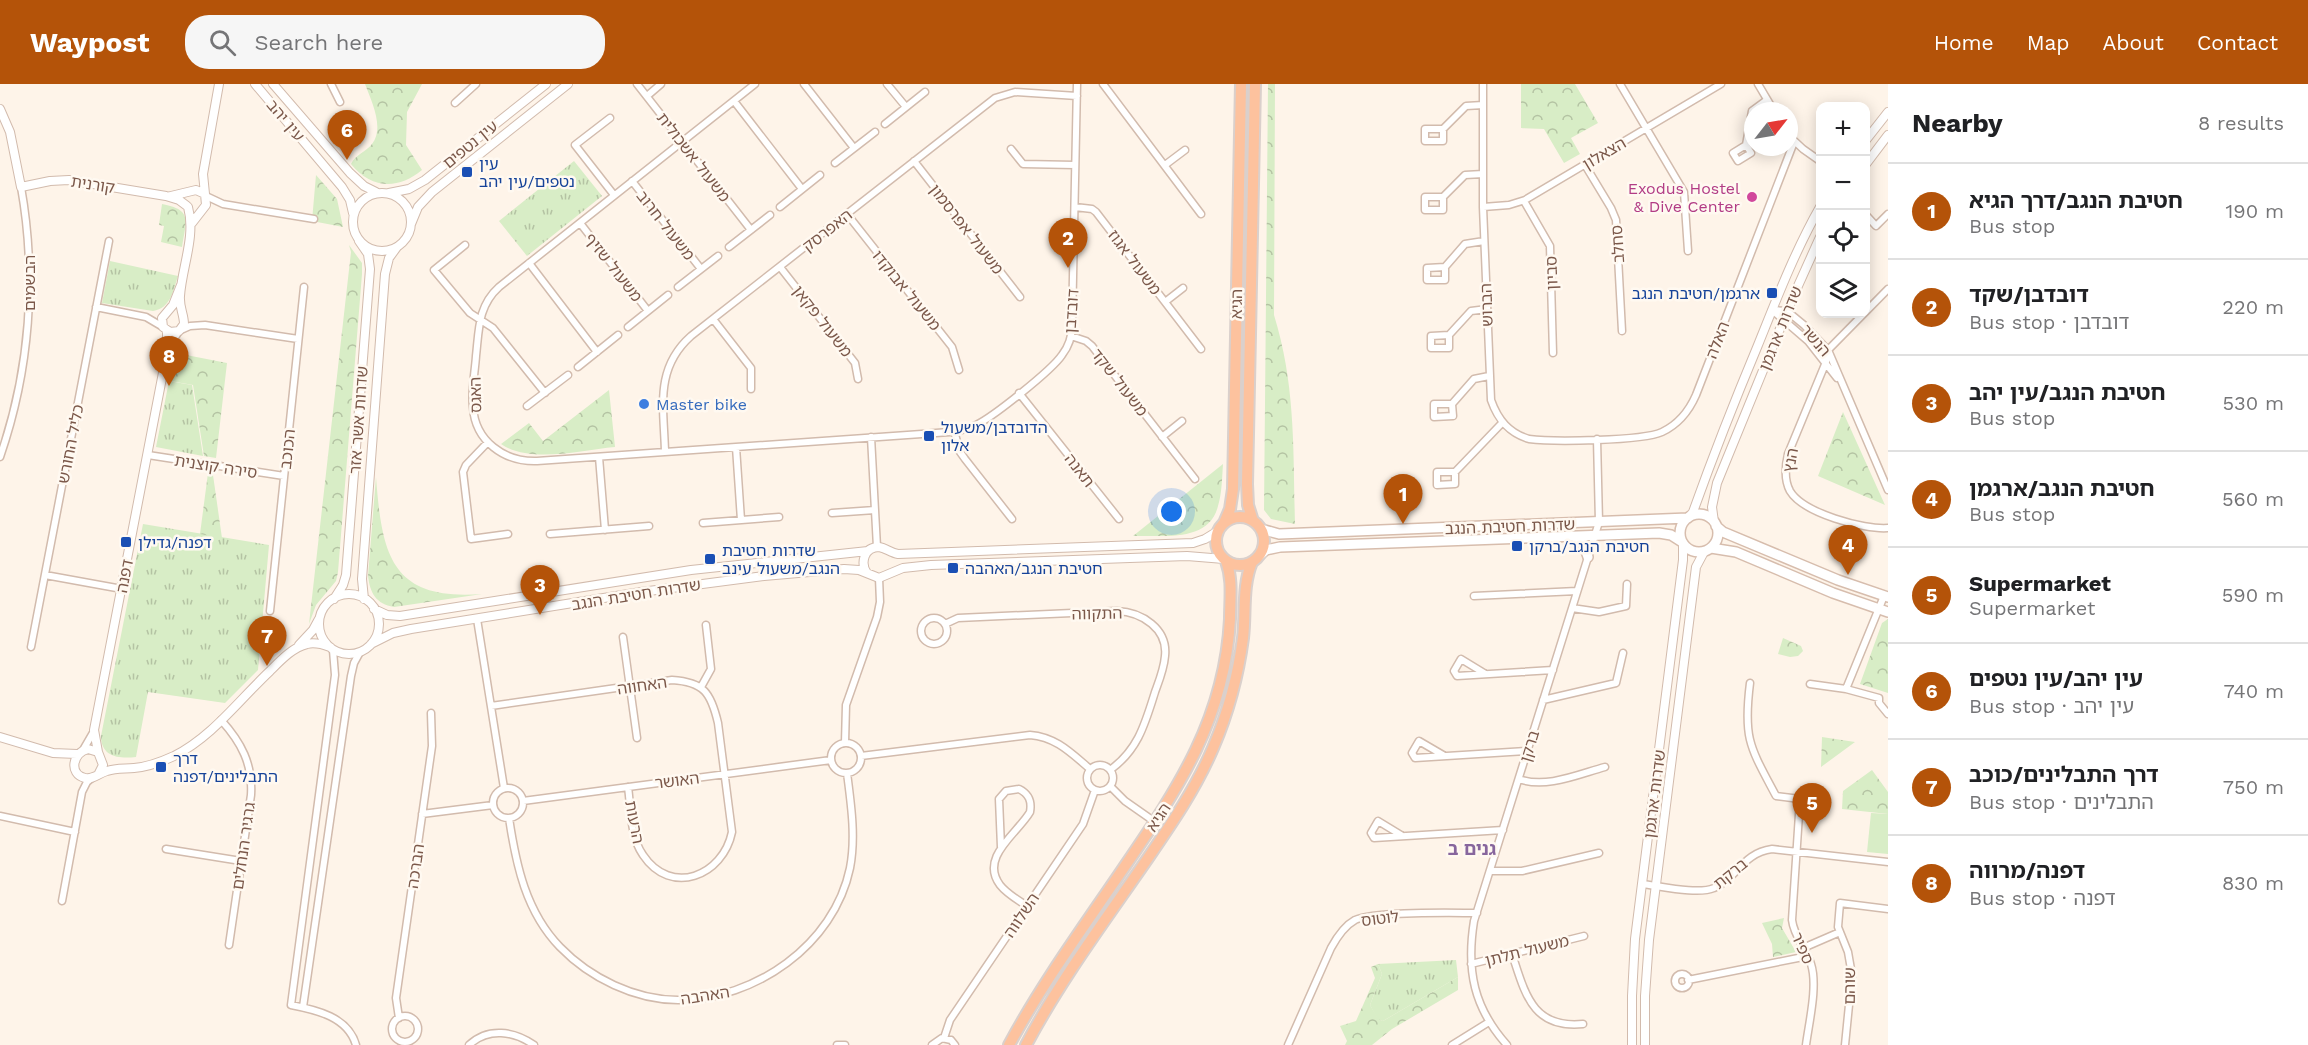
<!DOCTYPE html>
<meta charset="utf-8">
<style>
body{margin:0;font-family:"Work Sans","Noto Sans Hebrew",sans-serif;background:#f6f6f6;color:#202124}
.controls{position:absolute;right:18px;top:18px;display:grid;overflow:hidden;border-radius:12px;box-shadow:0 3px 15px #0003}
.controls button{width:54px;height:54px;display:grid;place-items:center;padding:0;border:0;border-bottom:2px solid #e0e0e0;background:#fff;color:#202124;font:30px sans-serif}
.compass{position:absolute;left:1744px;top:18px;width:54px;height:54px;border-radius:50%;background:#fff;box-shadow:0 3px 15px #0003;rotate:59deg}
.you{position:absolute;left:1172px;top:428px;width:21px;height:21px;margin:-15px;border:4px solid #fff;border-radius:50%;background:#1a73e8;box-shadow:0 0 0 9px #1a73e833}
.badge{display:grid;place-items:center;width:39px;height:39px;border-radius:50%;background:#b45309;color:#fff;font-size:20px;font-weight:700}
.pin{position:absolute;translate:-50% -50px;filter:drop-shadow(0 2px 3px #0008)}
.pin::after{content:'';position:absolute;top:32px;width:21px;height:18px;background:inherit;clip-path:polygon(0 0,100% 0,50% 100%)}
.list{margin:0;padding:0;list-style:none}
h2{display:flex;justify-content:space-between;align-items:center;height:78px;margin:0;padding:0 24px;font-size:26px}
h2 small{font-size:20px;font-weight:400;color:#757577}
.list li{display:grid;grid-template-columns:39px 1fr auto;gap:18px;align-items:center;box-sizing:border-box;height:96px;padding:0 24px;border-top:2px solid #e0e0e0}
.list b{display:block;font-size:22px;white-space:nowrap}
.list p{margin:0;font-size:20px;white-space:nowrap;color:#757577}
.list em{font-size:20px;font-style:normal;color:#757577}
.icon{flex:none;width:33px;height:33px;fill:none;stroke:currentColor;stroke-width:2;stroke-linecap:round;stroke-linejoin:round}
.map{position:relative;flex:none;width:1888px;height:961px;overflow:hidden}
header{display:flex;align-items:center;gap:36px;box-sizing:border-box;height:84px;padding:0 30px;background:#b45309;color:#fff}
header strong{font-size:28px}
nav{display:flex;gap:33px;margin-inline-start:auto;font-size:21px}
.search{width:420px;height:54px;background:#f6f6f6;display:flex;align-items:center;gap:15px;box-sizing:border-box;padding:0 21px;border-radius:24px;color:#757577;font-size:22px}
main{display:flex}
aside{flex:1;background:#fff}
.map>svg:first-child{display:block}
.grass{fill:url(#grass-tufts)}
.park{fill:url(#park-crowns)}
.garden{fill:#d8edc6}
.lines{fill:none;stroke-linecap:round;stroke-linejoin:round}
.minor-casing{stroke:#d2bbad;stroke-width:9}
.tertiary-casing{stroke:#d2bbad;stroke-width:10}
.secondary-casing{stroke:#d7bdad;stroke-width:12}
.trunk-casing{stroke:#dad0cc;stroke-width:14}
.minor{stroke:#fff;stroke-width:6}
.tertiary{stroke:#fff;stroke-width:8}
.secondary{stroke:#fff;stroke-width:9}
.trunk{stroke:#fdc29e;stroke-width:10}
.transit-dot{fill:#1a4fb4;stroke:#fff9f1;stroke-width:2}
.hotel-dot{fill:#d1479c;stroke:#fff9f1;stroke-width:2}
.shop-dot{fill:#3f7fe0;stroke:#fff9f1;stroke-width:2}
.labels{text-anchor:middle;stroke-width:5;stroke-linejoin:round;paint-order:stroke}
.street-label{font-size:16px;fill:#7b584a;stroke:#fff9f1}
.transit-label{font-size:16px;fill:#164399;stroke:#fff9f1;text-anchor:start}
.hotel-label{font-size:16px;fill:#b23c85;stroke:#fff9f1;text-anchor:end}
.shop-label{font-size:16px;fill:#366cbe;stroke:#fff9f1;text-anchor:start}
.neighbourhood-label{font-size:18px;font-weight:bold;fill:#87669d;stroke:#fff9f1}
</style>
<header>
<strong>Waypost</strong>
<div class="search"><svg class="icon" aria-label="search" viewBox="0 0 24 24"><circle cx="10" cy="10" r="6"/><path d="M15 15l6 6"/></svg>Search here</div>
<nav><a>Home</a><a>Map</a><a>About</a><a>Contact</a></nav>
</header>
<main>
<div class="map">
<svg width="1888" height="961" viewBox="0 0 1888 961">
<defs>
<pattern id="grass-tufts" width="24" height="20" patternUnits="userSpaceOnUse" patternTransform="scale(1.5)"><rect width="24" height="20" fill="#d8edc6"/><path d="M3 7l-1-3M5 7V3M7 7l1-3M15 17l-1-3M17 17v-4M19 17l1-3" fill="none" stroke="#b4c3a3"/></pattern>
<pattern id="park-crowns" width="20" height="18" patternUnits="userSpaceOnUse" patternTransform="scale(1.5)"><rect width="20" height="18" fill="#d8edc6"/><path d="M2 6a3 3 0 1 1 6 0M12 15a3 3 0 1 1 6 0" fill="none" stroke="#b4c3a3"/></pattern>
</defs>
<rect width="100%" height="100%" fill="#fef4e9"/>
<path class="grass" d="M574,77L602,112L527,172L499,137Z
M110,177L178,192C173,207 171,224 153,227L102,219Z
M169,297L192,301L203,372L156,363Z
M143,440L269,461L258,586L225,619L148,608L136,673C119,675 101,673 101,652Z
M1456,876L1458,893L1383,937L1378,936L1370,921L1382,890L1378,880Z"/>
<path class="park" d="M365,0H422L407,28L406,61L422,86C398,106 371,105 351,80C356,70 366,68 372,60C385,44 371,16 365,0Z
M1268,0H1275L1274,231C1296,302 1293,367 1295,440L1271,435L1264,426Z
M1521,0H1575L1598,39L1571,54L1580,70L1564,79L1544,45L1521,44Z
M316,91L337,115L343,143L312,137Z
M162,120C193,126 186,136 182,163L161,158L164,142L159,141Z
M349,161L362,179V190L338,488L336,497L316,521L309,540L351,168Z
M176,269L227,279L216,374L204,372L193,301L170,297Z
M609,306L615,363C581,366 530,380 501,360L529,339L543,357Z
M1843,328L1885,421L1818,392Z
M1223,380C1222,394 1222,409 1218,422C1209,459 1163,451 1133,452Z
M208,389L213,391L222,454L200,450Z
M376,393C382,471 391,517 482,510L394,523C376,520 370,509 368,492Z
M1888,535V609L1860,600L1882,539Z
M1783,554L1801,562L1803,567L1798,572L1790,573L1778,570Z
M1822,653L1855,658L1821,683Z
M1872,686L1888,708V730L1842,725L1843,707Z
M1784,834L1782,844L1796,868L1773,873L1772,860L1762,839Z
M1378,880L1382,890L1370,921L1379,936L1383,937L1458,893V906L1392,945L1372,961H1345L1347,957L1340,942L1356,937L1375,894L1371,883Z"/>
<path class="garden" d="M1871,729L1888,730V770L1867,768Z"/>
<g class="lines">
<defs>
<path id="minor" d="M331,0L340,18
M637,0L751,146
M755,0L499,203C478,222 479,245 476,272C475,288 471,306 473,323C475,357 504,378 537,377L950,348C959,347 968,345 976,341C993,333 1052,286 1062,271C1069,262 1072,252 1072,241L1077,0
M804,0L854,64
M887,0L906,23
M1103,0L1201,130
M1483,0V123L1491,316C1498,336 1509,349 1529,355C1553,358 1642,357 1662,348C1679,340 1689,327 1696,311L1794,58
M1620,0L1684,108L1688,167
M1758,0L1774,27
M647,12L661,0
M734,17L802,105
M455,19L476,0
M610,34L575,61L614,111
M885,40L925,8
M1443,45V57H1425V45H1443L1466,22L1483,21
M1789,52L1803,65L1820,77
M1746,61L1733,69L1738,77L1751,69L1746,61L1752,27L1767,16
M1011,65L1023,80L1075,81
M914,77L1020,213
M835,79L875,48
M1165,81L1185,66
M1585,81L1611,124L1616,136L1622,247
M632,97L701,185
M206,112L223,120L314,135
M1443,113V126H1425V113H1443L1465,91L1483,90
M1524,117L1550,162L1553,269
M780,123L820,91
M1075,123L1092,125L1096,128L1201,265
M1483,123L1509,121L1525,116L1721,0
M847,130L952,263L959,286
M1866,131L1876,142L1888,130
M580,139L648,227
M465,161L434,186L470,229L493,244L545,309
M729,163L770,131
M529,179L597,268
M780,183L855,279L858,295
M1445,183L1427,184V196H1445V183L1465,160L1484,157
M678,203L718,172
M1888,205L1827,267L1826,278L1788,370C1785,383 1784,396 1790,407C1803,429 1864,446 1888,444
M1165,218L1183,204
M96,223L146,233L163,243
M1772,226L1787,227L1804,241L1828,266L1888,406
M1772,226L1808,257L1837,294
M713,235L751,284V305
M628,243L668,211
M181,246L190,242L205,241L298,255
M1449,251L1431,252V264H1449V251L1471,227L1487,225
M1071,252L1086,257L1092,262L1195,395
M168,265L179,247
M578,283L618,251
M1019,309L1119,435
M1452,320H1434V333L1453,332L1452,320L1474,295L1489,292
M527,322L568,291
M954,347L960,368L965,375L1012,435
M871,353L877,463
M1162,353L1182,337
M488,358L466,381L463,388L471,455L508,450
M736,363L741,436
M665,368C664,324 654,285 691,252L995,14L1015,8L1077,12
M148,371L284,392
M0,373C30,286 37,193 21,103
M599,373L605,446
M1455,388V400L1437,401V388H1455L1502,339
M832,429L875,426
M703,439L779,433
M550,450L649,442
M45,491L122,505
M1474,512L1577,507
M1572,524L1599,528L1626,522L1627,500
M270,527L304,203
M921 547a13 13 0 1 1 26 0a13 13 0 1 1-26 0Z
M477,535L504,704
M945,540L958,534L1117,527C1142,528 1168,545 1165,572C1164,585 1159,597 1155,608C1145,640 1138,666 1110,686
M623,553L637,654
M31,563L109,157
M333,566L335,591L291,921C317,926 348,933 356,961
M1484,589L1461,575L1454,587L1457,592L1553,586
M1750,599C1743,655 1750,663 1776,712L1800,715L1792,836C1794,853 1806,864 1811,880C1818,902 1809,938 1806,961
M1810,600L1846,605L1879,614V619L1888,630
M701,603L711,585L706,541
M1846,605L1884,512
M1543,616L1616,599L1623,569
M491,622L672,596C704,598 711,609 718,639L732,748C723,792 671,813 643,771C630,753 631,724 628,703
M221,636C241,658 253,680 251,711L229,861
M845,659L846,621L877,533L880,518L879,494
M831 674a15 15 0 1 1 30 0a15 15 0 1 1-30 0Z
M83,666L94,647
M1443,671L1419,657L1412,669L1415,674L1527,667
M861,672L1030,651C1056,653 1071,669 1090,685
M1087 694a13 13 0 1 1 26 0a13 13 0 1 1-26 0Z
M1519,695C1546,705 1579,690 1605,683
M1110,702L1125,717L1155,738
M493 719a15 15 0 1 1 30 0a15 15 0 1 1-30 0Z
M523,717L831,676
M422,730L493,721
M0,732L75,748
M509,734C516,781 526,828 560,863C590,894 635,916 678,916C755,916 834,861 850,784C856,753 851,720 847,689
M1401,751L1378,737L1371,749L1374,754L1503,746
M1001,763L999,715L1006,707L1019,705C1029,710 1032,717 1030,728C1018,749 979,773 1000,801C1007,810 1018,816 1027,822
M166,765L241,777
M1490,787H1522L1599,769
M1642,800C1660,802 1698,811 1714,804C1737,795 1742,769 1772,765L1888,778
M62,817L82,708L87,698L93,693
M1803,864L1840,848
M1512,870C1525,909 1532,945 1583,940
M1471,880L1584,852
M1675 897a7 7 0 1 1 14 0a7 7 0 1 1-14 0Z
M1688,896L1808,872
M303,923L351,592L354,579L360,568
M392 945a13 13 0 1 1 26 0a13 13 0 1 1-26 0Z
M399,934L396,914L432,662L431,629
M944,954L950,936L1083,740L1095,706
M469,961C488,943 514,947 534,961
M837,961H845
M932,961L942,954L951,956L955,961
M1288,961L1331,864C1337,853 1344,842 1355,836C1375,827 1451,829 1477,829
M1452,961L1489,938
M1507,961C1474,924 1466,887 1474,837L1599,438L1597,355
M1845,961L1852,891L1848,868L1838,843L1840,819L1888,825"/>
<path id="tertiary" d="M255,0L342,103L350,116L353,129
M273,0L350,89L364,102L376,108
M0,25L10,48L21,103L50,97L69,96L166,112L179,116L187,122
M1866,56L1888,28
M1866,80L1888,51
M353 138a29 29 0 1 1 58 0a29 29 0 1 1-58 0Z
M389,109L409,105L425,96L546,0
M205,110L203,90L219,0
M171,112L196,106L205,110L206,121L192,139
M411,140L418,123L432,108L568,0
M181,201L173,221L162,234L163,243L170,248L179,247L184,240C184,230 179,223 180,212C182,183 196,152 188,123
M1689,433L1693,428C1713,372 1735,316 1758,261C1777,214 1795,167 1820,123
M1714,438L1712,423L1717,399L1793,213L1820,153
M867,489C860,479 864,463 879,463C886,464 891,469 898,470L1193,459L1205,455L1218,447
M319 540a30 30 0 1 1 60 0a30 30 0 1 1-60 0Z
M334,515L343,501L346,491L370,185L368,170L359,157
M364,515L362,495L385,190L389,174L397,163
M374,525L387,531L400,532L691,486L868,467
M371,560L393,549L411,545L641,508L764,492L844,485L859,486L879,494L903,484L931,481L1187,472L1224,475
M299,561L313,546L319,535
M0,653L53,669L77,670
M98,668L94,646L167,268V247
M98,691L103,681L98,668L88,665C73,668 68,690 85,694C93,696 99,689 107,687C116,684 125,685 134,684C148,683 161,678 174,672C212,653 239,616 270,587C280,577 293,563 307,560C315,558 322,560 330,563
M1632,961V912L1635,855L1683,476V459
M1645,961V912L1649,856L1696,483L1704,468"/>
<path id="secondary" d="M1680 449a19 19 0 1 1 38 0a19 19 0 1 1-38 0Z
M1716,442L1723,448L1838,496L1888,513
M1261,445L1279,450L1688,434
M1575,453L1583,459L1588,473
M1711,464L1736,468L1833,509L1888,528
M1260,471L1266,466L1280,463L1659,449L1671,451L1682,458"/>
<path id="trunk" d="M1216 457a24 24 0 1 1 48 0a24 24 0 1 1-48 0Z
M1253,437L1248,421L1247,400L1255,0
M1224,439L1230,425L1233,405L1241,0
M1009,961C1043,898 1085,841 1125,782C1179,703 1225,634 1230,535C1230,515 1233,496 1226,477
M1026,961C1061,895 1106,835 1148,774C1172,739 1196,704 1213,664C1228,629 1238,592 1243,554C1246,529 1242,502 1252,478"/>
</defs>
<use href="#minor" class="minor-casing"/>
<use href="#tertiary" class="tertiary-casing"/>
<use href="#secondary" class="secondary-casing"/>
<use href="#trunk" class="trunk-casing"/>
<use href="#minor" class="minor"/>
<use href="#tertiary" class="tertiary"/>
<use href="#secondary" class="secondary"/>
<use href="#trunk" class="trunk"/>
</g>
<g class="transit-dot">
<rect x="461" y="82" width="12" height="12" rx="3"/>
<rect x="1766" y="203" width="12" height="12" rx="3"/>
<rect x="923" y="346" width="12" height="12" rx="3"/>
<rect x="120" y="452" width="12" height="12" rx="3"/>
<rect x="1511" y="456" width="12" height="12" rx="3"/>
<rect x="704" y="469" width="12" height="12" rx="3"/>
<rect x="947" y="478" width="12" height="12" rx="3"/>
<rect x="155" y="677" width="12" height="12" rx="3"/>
</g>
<circle class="hotel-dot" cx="1752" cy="113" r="6"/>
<circle class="shop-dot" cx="644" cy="320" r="6"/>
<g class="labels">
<g class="street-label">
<text transform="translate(286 36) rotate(50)" y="6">עין יהב</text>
<text transform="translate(470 60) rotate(-39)" y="6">עין נטפים</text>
<text transform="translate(1604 69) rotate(-31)" y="6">הצאלון</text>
<text transform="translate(694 73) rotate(52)" y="6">משעול אשכולית</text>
<text transform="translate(93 100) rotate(9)" y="6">קורנית</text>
<text transform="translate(666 141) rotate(52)" y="6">משעול חרוב</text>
<text transform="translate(967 145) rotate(52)" y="6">משעול אפרסמון</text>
<text transform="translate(827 146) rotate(-38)" y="6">האפרסק</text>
<text transform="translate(1617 160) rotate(-94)" y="6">סחלב</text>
<text transform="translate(1135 178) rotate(53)" y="6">משעול אגוז</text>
<text transform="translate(614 183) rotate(52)" y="6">משעול שזיף</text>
<text transform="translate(1551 189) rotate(-92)" y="6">סביון</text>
<text transform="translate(29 199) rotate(-90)" y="6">הבשמים</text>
<text transform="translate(907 206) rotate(51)" y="6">משעול אבוקדו</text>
<text transform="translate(1236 220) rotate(-89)" y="6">הגיא</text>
<text transform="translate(1486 221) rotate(-92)" y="6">הברוש</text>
<text transform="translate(1071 227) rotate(-86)" y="6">דובדבן</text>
<text transform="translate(823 237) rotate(52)" y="6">משעול פקאן</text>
<text transform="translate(1780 244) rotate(-68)" y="6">שדרות ארגמן</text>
<text transform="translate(1717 256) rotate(-69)" y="6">האלה</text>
<text transform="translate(1816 256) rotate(49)" y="6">הנשר</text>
<text transform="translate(1120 298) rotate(52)" y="6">משעול שקד</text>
<text transform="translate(475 311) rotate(-91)" y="6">האגס</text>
<text transform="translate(358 336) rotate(-86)" y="6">שדרות אשר אזר</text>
<text transform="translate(70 360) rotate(-79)" y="6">כליל החורש</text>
<text transform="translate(287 365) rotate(-84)" y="6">הכוכב</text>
<text transform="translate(1790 376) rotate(-79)" y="6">הנץ</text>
<text transform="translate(216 382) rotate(9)" y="6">סירה קוצנית</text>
<text transform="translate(1080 386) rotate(52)" y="6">תאנה</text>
<text transform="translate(1510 442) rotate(-2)" y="6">שדרות חטיבת הנגב</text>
<text transform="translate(124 492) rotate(-79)" y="6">דפנה</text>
<text transform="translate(636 510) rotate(-9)" y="6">שדרות חטיבת הנגב</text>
<text transform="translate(1097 529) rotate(-1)" y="6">התקווה</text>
<text transform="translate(642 601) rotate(-8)" y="6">האחווה</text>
<text transform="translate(1529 662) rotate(-73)" y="6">ברקן</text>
<text transform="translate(677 696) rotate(-7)" y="6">האושר</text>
<text transform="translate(1654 710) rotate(-83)" y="6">שדרות ארגמן</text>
<text transform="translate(1158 733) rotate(-56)" y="6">הגיא</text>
<text transform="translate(635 738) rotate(79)" y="6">הרעות</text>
<text transform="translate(243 762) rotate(-82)" y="6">גרגיר הנחלים</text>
<text transform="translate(415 782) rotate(-82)" y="6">הברכה</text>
<text transform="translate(1730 789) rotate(-39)" y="6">ברקת</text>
<text transform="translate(1021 831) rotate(-56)" y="6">השלווה</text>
<text transform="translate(1380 834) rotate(-7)" y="6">לוטוס</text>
<text transform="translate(1803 864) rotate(66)" y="6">ספיר</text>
<text transform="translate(1527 866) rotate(-14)" y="6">משעול תלתן</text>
<text transform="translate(1849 902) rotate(-89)" y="6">שוהם</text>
<text transform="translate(705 911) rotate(-9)" y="6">האהבה</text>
</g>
<g class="transit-label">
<text x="479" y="85">עין<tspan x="479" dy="18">נטפים/עין יהב</tspan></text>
<text x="1760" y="215" text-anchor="end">ארגמן/חטיבת הנגב</text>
<text x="941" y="349">הדובדבן/משעול<tspan x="941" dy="18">אלון</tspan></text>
<text x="138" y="464">דפנה/גדילן</text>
<text x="1529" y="468">חטיבת הנגב/ברקן</text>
<text x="722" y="472">שדרות חטיבת<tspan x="722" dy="18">הנגב/משעול עינב</tspan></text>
<text x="965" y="490">חטיבת הנגב/האהבה</text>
<text x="173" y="680">דרך<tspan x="173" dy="18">התבלינים/דפנה</tspan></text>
</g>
<g class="hotel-label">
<text x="1740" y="110">Exodus Hostel<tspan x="1740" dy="18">&amp; Dive Center</tspan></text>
</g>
<g class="shop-label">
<text x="656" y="326">Master bike</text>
</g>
<g class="neighbourhood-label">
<text x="1472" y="771">גנים ב</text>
</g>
</g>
</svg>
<div class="controls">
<button>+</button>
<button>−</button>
<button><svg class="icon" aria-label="locate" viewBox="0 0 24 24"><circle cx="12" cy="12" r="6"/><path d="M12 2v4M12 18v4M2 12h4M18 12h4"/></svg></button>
<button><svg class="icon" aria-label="layers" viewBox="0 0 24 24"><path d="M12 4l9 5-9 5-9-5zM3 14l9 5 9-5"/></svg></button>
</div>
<svg class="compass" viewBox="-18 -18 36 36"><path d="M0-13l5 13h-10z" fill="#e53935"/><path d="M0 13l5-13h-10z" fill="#757577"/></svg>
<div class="you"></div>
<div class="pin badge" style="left:1403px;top:440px">1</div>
<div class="pin badge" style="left:1068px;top:184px">2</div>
<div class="pin badge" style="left:540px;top:531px">3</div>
<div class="pin badge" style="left:1848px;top:491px">4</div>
<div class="pin badge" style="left:1812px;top:749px">5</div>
<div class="pin badge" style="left:347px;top:76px">6</div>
<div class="pin badge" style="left:267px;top:582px">7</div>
<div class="pin badge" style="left:169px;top:302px">8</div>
</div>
<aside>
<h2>Nearby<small>8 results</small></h2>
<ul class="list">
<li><span class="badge">1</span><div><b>חטיבת הנגב/דרך הגיא</b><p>Bus stop</p></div><em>190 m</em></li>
<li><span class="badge">2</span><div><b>דובדבן/שקד</b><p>Bus stop · דובדבן</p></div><em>220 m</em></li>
<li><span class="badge">3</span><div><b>חטיבת הנגב/עין יהב</b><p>Bus stop</p></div><em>530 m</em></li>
<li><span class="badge">4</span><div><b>חטיבת הנגב/ארגמן</b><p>Bus stop</p></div><em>560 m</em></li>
<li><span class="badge">5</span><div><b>Supermarket</b><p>Supermarket</p></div><em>590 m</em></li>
<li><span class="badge">6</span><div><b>עין יהב/עין נטפים</b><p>Bus stop · עין יהב</p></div><em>740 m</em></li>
<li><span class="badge">7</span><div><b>דרך התבלינים/כוכב</b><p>Bus stop · התבלינים</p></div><em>750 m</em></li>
<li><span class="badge">8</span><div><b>דפנה/מרווה</b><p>Bus stop · דפנה</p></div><em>830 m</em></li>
</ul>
</aside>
</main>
